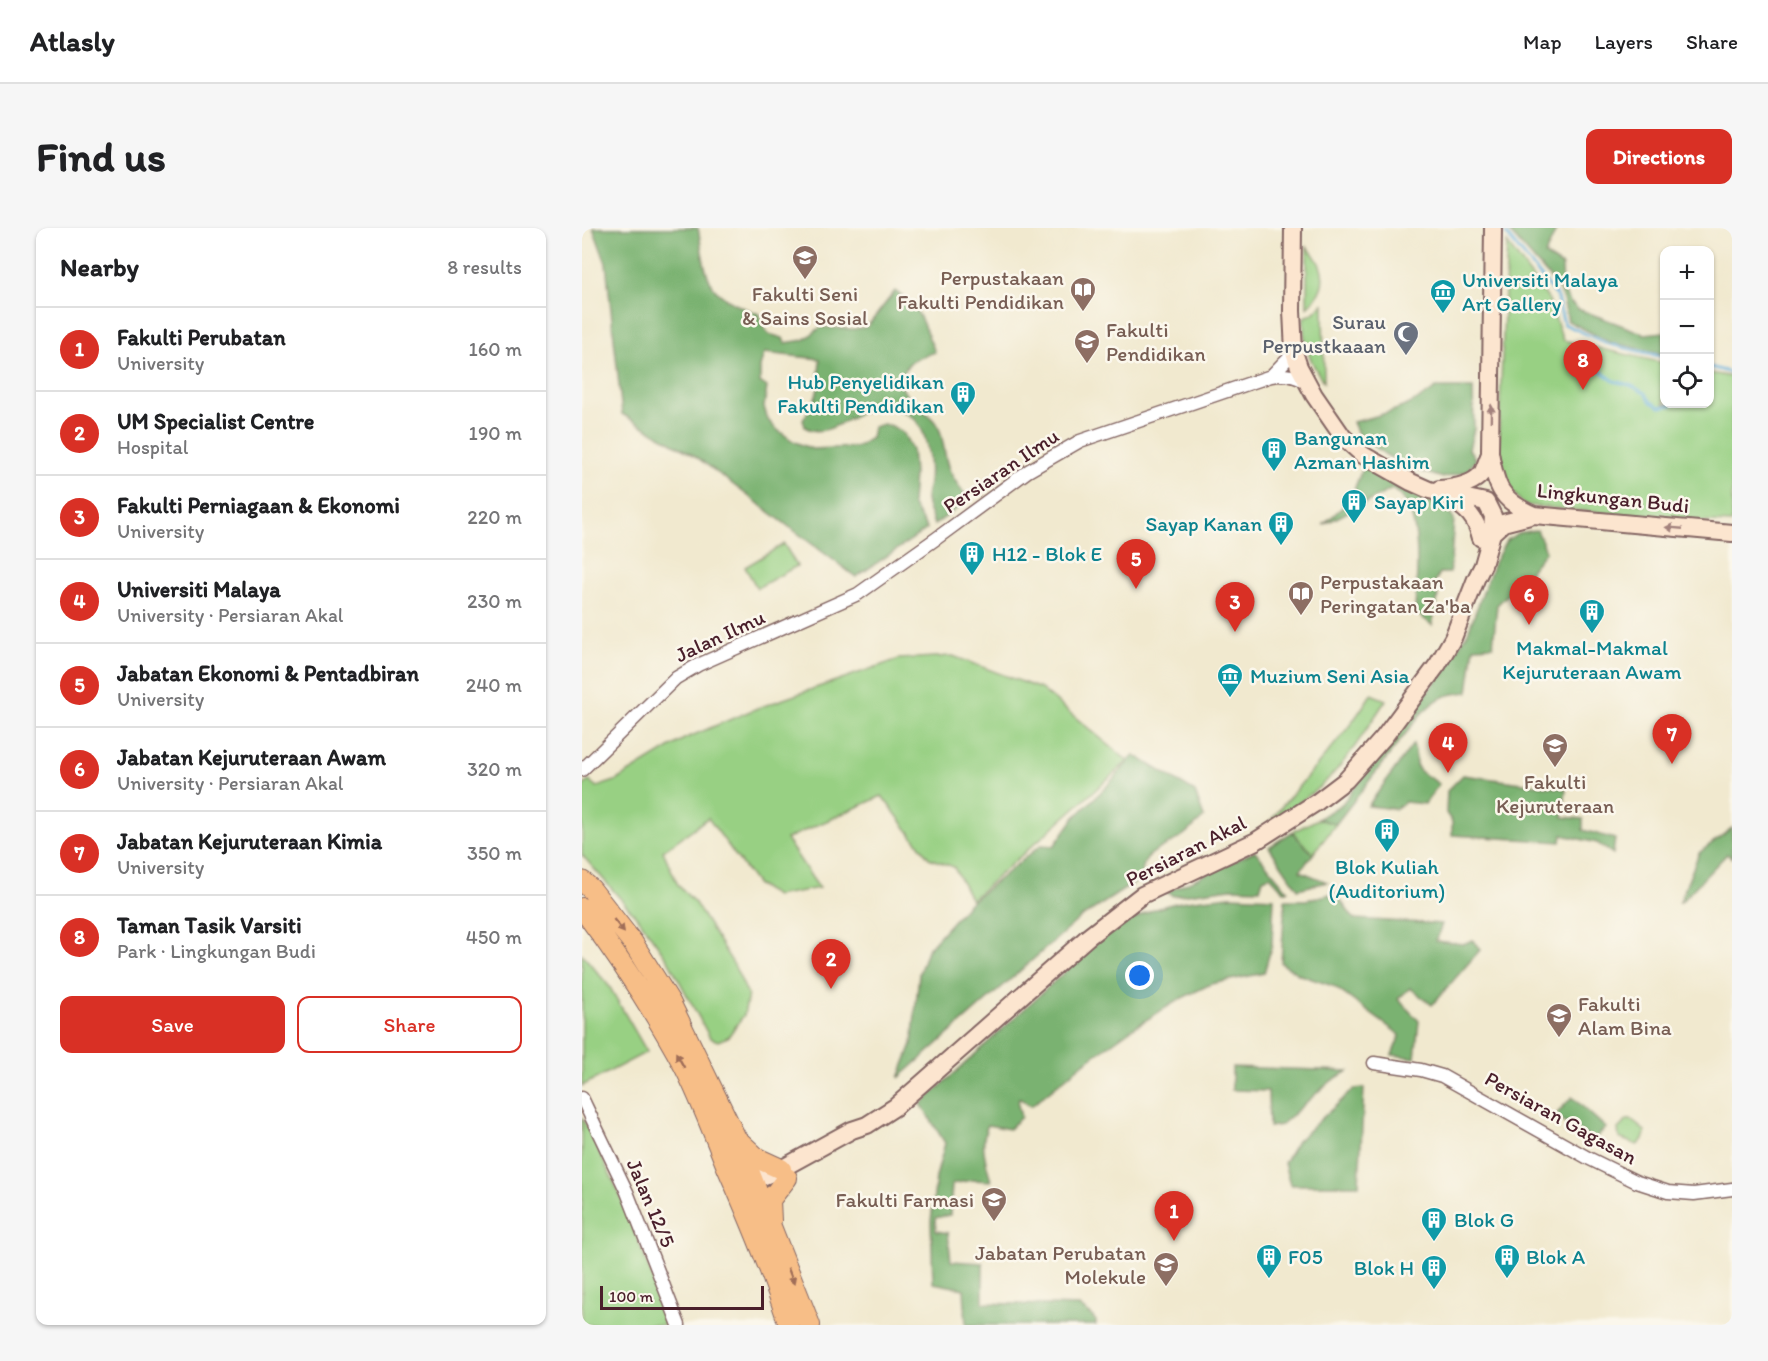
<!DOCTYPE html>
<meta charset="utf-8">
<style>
body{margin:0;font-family:Itim,sans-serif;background:#f6f6f6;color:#202124}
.controls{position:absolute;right:18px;top:18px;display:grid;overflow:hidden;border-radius:12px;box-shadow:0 2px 4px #0004}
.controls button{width:54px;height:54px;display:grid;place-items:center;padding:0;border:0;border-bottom:2px solid #e0e0e0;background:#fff;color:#202124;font:30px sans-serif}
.scale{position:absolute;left:18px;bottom:15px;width:164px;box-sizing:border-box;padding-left:6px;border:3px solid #4a1f2b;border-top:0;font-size:16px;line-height:21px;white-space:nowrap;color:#4a1f2b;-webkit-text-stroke:4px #fbf7ec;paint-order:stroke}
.you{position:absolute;left:558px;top:748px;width:21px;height:21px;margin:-15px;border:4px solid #fff;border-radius:50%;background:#1a73e8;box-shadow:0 0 0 9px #1a73e833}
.badge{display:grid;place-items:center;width:39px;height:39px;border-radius:50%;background:#d93025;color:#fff;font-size:20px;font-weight:700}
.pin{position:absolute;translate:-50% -50px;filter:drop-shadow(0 2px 3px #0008)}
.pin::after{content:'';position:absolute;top:32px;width:21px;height:18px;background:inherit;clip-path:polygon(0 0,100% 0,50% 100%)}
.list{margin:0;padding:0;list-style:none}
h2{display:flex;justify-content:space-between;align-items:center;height:78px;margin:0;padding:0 24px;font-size:26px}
h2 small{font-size:20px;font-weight:400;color:#757577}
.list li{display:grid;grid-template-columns:39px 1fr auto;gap:18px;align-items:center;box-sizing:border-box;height:84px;padding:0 24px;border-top:2px solid #e0e0e0}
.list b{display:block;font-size:22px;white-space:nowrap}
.list p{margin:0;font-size:20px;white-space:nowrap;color:#757577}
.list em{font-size:20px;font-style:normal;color:#757577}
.actions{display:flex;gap:12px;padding:18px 24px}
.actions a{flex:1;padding:14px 0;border:2px solid #d93025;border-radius:12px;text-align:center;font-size:21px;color:#d93025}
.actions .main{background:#d93025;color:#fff}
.icon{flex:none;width:33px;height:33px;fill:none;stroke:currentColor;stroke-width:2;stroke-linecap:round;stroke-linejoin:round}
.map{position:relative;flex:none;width:1150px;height:1097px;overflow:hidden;border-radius:12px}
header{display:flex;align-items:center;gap:36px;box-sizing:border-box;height:84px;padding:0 30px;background:#fff;border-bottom:2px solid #e0e0e0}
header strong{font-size:28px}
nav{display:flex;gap:33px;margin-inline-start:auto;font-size:21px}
.intro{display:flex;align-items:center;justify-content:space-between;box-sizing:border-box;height:144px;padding:0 36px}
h1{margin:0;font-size:42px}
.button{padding:15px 27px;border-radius:12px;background:#d93025;color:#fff;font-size:21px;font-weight:700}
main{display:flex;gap:36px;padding:0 36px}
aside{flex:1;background:#fff;border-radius:12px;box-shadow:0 2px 4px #0004}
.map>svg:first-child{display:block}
.green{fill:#98d083;stroke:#717857;stroke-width:1.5}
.forest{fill:#7ab271;stroke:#62684e;stroke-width:1.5}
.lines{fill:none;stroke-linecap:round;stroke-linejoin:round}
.stream{stroke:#60aeda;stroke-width:3}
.street-casing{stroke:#846664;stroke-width:15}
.secondary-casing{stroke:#846664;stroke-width:20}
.primary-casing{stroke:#846664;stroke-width:22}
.street{stroke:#fff;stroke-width:12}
.secondary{stroke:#fce5cf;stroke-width:16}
.primary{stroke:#f7be87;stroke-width:20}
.oneway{fill:#a3827d}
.oneway2{fill:#a06e59}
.labels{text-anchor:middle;stroke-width:5;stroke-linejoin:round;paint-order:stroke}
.education-label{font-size:21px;fill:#785e54;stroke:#fbf7ec;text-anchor:end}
.culture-label{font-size:21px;fill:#0d838f;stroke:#fbf7ec;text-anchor:start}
.worship-label{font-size:21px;fill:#5b616d;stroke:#fbf7ec;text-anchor:end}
.street-label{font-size:21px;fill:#4a1f2b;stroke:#fbf7ec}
</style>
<header>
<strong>Atlasly</strong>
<nav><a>Map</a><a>Layers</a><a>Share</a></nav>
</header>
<div class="intro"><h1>Find us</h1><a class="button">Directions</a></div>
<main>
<aside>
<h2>Nearby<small>8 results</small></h2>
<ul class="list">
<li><span class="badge">1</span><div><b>Fakulti Perubatan</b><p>University</p></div><em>160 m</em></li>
<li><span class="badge">2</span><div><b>UM Specialist Centre</b><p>Hospital</p></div><em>190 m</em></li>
<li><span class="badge">3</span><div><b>Fakulti Perniagaan &amp; Ekonomi</b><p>University</p></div><em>220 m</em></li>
<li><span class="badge">4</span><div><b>Universiti Malaya</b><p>University · Persiaran Akal</p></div><em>230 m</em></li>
<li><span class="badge">5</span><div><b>Jabatan Ekonomi &amp; Pentadbiran</b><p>University</p></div><em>240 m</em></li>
<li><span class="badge">6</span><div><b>Jabatan Kejuruteraan Awam</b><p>University · Persiaran Akal</p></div><em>320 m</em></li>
<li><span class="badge">7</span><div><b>Jabatan Kejuruteraan Kimia</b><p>University</p></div><em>350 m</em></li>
<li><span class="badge">8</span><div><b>Taman Tasik Varsiti</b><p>Park · Lingkungan Budi</p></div><em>450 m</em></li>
</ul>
<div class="actions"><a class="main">Save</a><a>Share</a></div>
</aside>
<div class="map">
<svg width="1150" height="1097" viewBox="0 0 1150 1097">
<rect width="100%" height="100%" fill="#fbf7ec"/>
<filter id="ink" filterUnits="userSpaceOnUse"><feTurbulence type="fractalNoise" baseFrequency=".0167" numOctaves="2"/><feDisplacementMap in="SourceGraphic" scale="12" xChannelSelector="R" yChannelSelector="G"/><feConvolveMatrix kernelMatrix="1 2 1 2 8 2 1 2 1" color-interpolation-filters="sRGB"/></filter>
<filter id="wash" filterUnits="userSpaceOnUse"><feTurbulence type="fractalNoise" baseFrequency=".008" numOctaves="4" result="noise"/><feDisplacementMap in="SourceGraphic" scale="24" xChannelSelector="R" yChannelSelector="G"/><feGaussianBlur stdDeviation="1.35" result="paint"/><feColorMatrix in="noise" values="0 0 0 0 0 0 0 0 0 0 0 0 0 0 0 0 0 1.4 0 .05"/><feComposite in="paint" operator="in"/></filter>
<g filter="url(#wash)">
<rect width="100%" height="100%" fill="#f1e9cf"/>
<path class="green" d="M925,15L967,72L981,112L1082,135V176H1128V145L1150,149V295L1103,293L942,277C925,259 922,249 916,224Z
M725,19C745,39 747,60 725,79Z
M741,76L742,154C728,135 720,113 722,89L730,86Z
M202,316L215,338L175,360L163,339Z
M371,428L459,461L546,533L389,672L372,639L347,630L300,568L204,611L237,660L194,668L175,657L126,590L81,623L96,657L113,675L152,737L166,767L162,787L146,809L136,813L128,810L86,732L59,694L0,627V559L7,553L15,559L33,553L102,511L173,481L317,431Z
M789,466L804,472C785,500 767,531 743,554C726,570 707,582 687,595C720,551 761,513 789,466Z
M736,591L754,596L731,626L710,604Z
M0,726L27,758L65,824L0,858Z
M0,889L39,969L89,1097H0Z
M1045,892H1049L1063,903C1063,909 1060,914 1055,917L1037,910L1036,901Z"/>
<path class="forest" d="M11,0H116C120,19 121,44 132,60C141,72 163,81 177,86L180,97L187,106L201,110L203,115L222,112L239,99L271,101L285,99L313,63L331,76L339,91L353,124C333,132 326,129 320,151C315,171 349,182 357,200C362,213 362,228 367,241C371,252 380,262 387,272L352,297C350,289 344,279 344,271C344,265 347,259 347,253C349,236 346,213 338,198C335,192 328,187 321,184C281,163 253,217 223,199L221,192L232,173L236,161L238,131L182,125L178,139V154L185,159L182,179L186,192L193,200L211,213L230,221L275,219L289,210L291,199L301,196L310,198L322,206L330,222L332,245L330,276L345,301L274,349L113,228L40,186L24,35Z
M924,0H975L963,27L980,38L981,62L988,74L996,81L1063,106L1082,104V126L1027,114L986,93L981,71L975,58Z
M854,160H891L892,201L887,221L894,232L884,244L861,250L828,240L804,227L776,206L771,194C801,187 829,179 854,160Z
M781,239L833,268L861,278L872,291L868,345H858L853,354L856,369L850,397L833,384C834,349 844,282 810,261L741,297L768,272Z
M955,302L964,323L939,354L915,377L911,418L892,419L886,464C862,466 855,470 838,487L754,596L736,591L760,576L866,437L886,404L912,335L924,313L936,305Z
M831,516C835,527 833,527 834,536C836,545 850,550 857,556L843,576L823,574L813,581L786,578Z
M552,527L613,564L622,589C615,595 608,603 600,608C581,622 559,622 560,650L498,690L317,850L330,816L337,746L345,722L386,676L459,617L472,618L492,590L525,558Z
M881,547L984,561L981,589L1001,591V602L1033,611L1031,626L1015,615L980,607L979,614L870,607V594L864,585L865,563Z
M1150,600V630L1145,626L1097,676L1117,625Z
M710,604L731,626L718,643L745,654L716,661L687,619Z
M673,623L706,663H702L688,648L681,651L678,661L649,660L591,668L585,664Z
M753,665L772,691L860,696L854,713L881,716L891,712L898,722L850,777L828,760L816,771L837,793L833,830L810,827L818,807L751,758L718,747L699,735L703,672H724Z
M649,668L692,670L690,717L682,745L629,756L598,771L551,800L502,835L449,878L437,870L436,877L439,889L427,901L406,897C397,915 404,934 409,953L390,952L370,956L368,987L353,990L354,1003L366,1005L369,1033L401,1035V1075L497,1078L510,1088L514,1093V1097H384L382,1061L351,1055L349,993L354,949L363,915L339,876L515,714C539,698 565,681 594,675C612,671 631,670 649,668Z
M650,839L766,843L746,855L699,897L687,899L686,863L650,862Z
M782,860L777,957H708L702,935L715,913L772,861Z
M990,869L1024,900L1012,911L972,889Z"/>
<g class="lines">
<path class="stream" d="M924,6L974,67L982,96L1026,116L1082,129
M997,134L1016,141L1032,153L1048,157L1063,165L1069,174L1078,179L1090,177
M1128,139L1150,145"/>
</g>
</g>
<g filter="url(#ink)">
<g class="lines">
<defs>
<path id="street" d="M712,124L689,148C703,146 712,147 724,154
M0,542L94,450L116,437L276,366L355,310L446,243L498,213L689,148
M792,835L839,842L860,848L1006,930L1055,954L1086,964L1112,966L1150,961
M0,870L45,964L97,1097"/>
<path id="secondary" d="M711,0L710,83L712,124L717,139L732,167L761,209L781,227L829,254L847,262L904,274L911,288L910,305
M911,0L908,224C914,259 919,273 952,287L1150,305
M857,261C871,260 891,257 900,245C903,240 905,232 908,226
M867,271C885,280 894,290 899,310
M171,953L199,941L270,902L285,897L313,879L506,709L560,667L674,613L735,574L764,552L802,509L856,436L871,410L894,351L901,337L910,305L921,295L952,287"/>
<path id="primary" d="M0,653L9,661L51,715L88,774L153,908L228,1097
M0,680C38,731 72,782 102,838C119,871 131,905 145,939C168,991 190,1043 207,1097
M157,913L175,930L199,941
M189,993L188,972L205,950"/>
</defs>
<use href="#street" class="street-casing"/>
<use href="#secondary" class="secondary-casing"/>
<use href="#primary" class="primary-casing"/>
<use href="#street" class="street"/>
<use href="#secondary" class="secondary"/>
<use href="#primary" class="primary"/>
</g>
<defs><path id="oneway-solid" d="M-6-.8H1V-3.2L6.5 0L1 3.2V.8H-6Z" transform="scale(1.5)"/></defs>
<g class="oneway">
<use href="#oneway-solid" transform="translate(909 185) rotate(-89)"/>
<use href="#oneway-solid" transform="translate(1092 300) rotate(-175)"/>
</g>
<g class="oneway2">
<use href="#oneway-solid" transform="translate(37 698) rotate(52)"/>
<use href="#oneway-solid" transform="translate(98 832) rotate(-119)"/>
<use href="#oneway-solid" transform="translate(209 1048) rotate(69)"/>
</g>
</g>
<defs>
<symbol id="university-pin" viewBox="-11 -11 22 30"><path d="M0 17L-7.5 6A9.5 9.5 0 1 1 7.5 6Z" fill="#8d6e63" stroke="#fbf7ec"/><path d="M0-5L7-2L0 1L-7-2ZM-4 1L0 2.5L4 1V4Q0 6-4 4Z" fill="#fff"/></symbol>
<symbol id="library-pin" viewBox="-11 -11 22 30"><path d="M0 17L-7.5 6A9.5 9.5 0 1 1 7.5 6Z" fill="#8d6e63" stroke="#fbf7ec"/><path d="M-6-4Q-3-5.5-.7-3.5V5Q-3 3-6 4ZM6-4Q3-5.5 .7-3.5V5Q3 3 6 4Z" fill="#fff"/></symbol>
<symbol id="museum-pin" viewBox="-11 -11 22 30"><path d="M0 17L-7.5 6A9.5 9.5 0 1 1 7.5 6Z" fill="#0f9aa8" stroke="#fbf7ec"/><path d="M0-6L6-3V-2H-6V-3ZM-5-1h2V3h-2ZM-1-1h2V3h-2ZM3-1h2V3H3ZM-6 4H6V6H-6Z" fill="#fff"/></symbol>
<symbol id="mosque-pin" viewBox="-11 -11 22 30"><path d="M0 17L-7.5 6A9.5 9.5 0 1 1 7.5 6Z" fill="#6b7280" stroke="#fbf7ec"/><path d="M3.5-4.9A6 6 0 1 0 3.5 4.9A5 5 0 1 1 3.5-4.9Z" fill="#fff"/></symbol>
<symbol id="building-pin" viewBox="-11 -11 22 30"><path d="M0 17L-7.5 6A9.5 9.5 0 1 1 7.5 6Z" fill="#0f9aa8" stroke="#fbf7ec"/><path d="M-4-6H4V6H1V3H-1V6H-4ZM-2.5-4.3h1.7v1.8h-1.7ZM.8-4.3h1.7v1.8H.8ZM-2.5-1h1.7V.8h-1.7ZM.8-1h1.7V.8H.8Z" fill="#fff"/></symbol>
</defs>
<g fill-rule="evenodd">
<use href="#university-pin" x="208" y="15" width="30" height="40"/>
<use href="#library-pin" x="486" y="47" width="30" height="40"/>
<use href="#museum-pin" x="846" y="49" width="30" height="40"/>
<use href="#mosque-pin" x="809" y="91" width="30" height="40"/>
<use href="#university-pin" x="490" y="99" width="30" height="40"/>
<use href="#building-pin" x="366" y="151" width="30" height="40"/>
<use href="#building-pin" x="677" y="207" width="30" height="40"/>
<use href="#building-pin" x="757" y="259" width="30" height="40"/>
<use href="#building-pin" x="684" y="281" width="30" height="40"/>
<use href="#building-pin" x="375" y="311" width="30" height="40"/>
<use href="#library-pin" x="704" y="351" width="30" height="40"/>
<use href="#building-pin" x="995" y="369" width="30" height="40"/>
<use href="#museum-pin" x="633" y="433" width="30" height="40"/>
<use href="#university-pin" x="958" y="503" width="30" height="40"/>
<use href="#building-pin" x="790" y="588" width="30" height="40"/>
<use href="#university-pin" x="962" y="773" width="30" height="40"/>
<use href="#university-pin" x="397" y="957" width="30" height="40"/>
<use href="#building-pin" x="837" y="977" width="30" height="40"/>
<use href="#building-pin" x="672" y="1014" width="30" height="40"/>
<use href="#building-pin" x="910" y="1014" width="30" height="40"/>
<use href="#university-pin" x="569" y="1022" width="30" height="40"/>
<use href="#building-pin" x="837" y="1025" width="30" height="40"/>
</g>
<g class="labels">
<g class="education-label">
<text x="482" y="57">Perpustakaan<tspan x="482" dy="24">Fakulti Pendidikan</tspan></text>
<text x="223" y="73" text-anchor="middle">Fakulti Seni<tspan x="223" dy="24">&amp; Sains Sosial</tspan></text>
<text x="524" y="109" text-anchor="start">Fakulti<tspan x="524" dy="24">Pendidikan</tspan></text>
<text x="738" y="361" text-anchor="start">Perpustakaan<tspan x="738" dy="24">Peringatan Za'ba</tspan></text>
<text x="973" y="561" text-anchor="middle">Fakulti<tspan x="973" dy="24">Kejuruteraan</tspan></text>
<text x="996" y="783" text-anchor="start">Fakulti<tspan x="996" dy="24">Alam Bina</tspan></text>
<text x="392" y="979">Fakulti Farmasi</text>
<text x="564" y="1032">Jabatan Perubatan<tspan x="564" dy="24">Molekule</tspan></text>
</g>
<g class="culture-label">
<text x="880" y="59">Universiti Malaya<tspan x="880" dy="24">Art Gallery</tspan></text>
<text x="362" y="161" text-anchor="end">Hub Penyelidikan<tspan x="362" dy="24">Fakulti Pendidikan</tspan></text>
<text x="712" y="217">Bangunan<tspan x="712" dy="24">Azman Hashim</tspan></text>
<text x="792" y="281">Sayap Kiri</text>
<text x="680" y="303" text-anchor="end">Sayap Kanan</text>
<text x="410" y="333">H12 - Blok E</text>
<text x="1010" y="427" text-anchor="middle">Makmal-Makmal<tspan x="1010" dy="24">Kejuruteraan Awam</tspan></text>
<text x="668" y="455">Muzium Seni Asia</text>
<text x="805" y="646" text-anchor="middle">Blok Kuliah<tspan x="805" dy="24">(Auditorium)</tspan></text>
<text x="872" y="999">Blok G</text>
<text x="706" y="1036">F05</text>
<text x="944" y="1036">Blok A</text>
<text x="832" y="1047" text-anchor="end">Blok H</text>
</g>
<g class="worship-label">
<text x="804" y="101">Surau<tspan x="804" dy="24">Perpustkaaan</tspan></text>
</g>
<g class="street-label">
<text transform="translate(419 243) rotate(-34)" y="7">Persiaran Ilmu</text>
<text transform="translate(1031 270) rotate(6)" y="7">Lingkungan Budi</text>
<text transform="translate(138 408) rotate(-25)" y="7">Jalan Ilmu</text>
<text transform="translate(604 623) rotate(-27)" y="7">Persiaran Akal</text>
<text transform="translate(979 890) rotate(29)" y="7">Persiaran Gagasan</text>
<text transform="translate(69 975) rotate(67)" y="7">Jalan 12/5</text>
</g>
</g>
</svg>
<div class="controls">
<button>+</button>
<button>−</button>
<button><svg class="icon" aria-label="locate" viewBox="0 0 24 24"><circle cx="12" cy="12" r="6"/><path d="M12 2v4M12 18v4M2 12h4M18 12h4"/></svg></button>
</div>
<div class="scale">100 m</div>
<div class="you"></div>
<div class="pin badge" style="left:592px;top:1013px">1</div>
<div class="pin badge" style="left:249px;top:761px">2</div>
<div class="pin badge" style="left:653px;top:404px">3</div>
<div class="pin badge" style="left:866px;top:545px">4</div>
<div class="pin badge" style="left:554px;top:361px">5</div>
<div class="pin badge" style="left:947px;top:397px">6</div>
<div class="pin badge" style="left:1090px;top:536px">7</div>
<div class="pin badge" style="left:1001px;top:162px">8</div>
</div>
</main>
